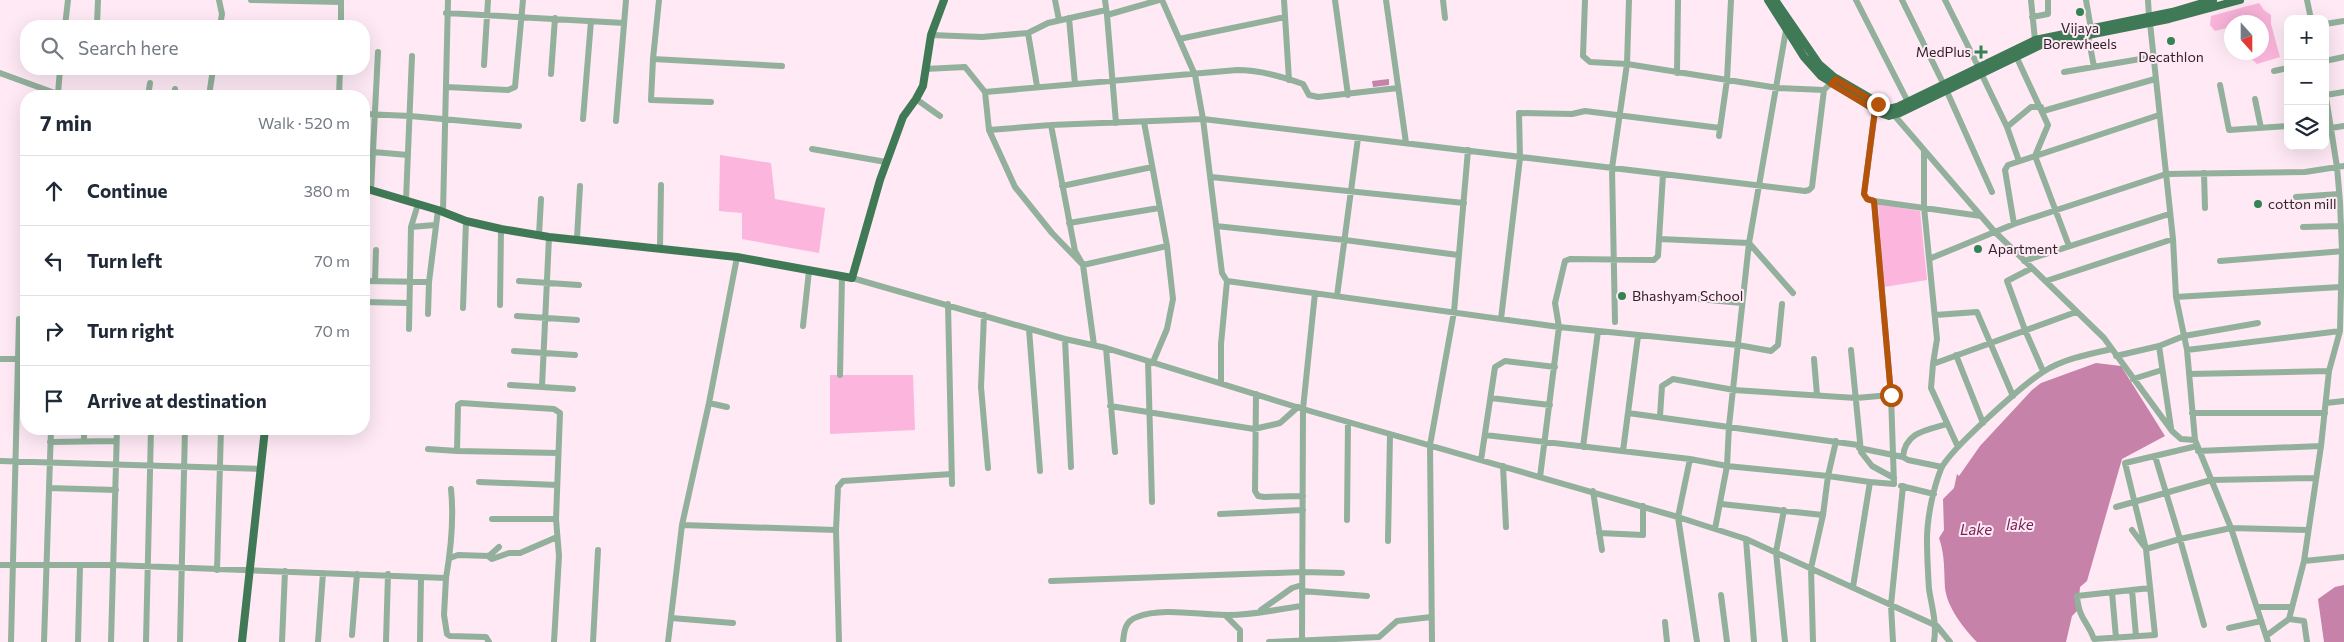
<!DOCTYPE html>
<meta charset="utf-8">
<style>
body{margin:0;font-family:Commissioner,sans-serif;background:#f2f2f3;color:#1f2937}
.controls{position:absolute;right:15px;top:15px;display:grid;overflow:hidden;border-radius:10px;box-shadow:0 5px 20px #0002}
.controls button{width:45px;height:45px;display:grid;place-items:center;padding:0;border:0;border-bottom:1px solid #e0e1e3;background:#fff;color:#1f2937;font:25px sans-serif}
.compass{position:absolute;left:2224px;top:15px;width:45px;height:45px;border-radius:50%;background:#fff;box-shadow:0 5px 20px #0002;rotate:159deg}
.stop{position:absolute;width:15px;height:15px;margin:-11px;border:4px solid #b45309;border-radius:50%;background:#fff}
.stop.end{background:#b45309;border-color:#fff;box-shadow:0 1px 5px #0008}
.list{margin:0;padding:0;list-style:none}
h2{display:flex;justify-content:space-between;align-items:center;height:65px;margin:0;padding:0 20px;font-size:21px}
h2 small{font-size:16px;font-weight:400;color:#747a83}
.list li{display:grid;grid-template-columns:32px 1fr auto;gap:15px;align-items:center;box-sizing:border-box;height:70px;padding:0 20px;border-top:1px solid #e0e1e3}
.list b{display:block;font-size:19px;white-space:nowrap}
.list em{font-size:16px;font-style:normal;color:#747a83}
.icon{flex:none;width:28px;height:28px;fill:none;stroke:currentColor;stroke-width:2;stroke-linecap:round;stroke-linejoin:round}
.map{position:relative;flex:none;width:2344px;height:642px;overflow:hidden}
.search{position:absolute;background:#fff;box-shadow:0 5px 20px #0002;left:20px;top:20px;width:350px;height:55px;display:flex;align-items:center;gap:12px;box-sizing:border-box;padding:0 18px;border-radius:20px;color:#747a83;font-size:19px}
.panel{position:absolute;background:#fff;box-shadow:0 5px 20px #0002;left:20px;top:90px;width:350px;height:345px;border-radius:20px}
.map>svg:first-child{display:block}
.green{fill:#fcb5dc}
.water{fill:#c682a8}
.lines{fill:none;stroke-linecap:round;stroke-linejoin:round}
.minor{stroke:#92b09b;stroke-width:6}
.major{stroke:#407955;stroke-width:8}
.route{stroke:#b45309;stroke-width:6}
.poi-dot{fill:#338354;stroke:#fee9f4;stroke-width:2}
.labels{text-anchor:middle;stroke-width:4;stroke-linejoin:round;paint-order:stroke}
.poi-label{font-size:14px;fill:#31232a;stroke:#fee9f4;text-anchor:start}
.water-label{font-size:15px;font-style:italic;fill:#752357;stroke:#fee9f4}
</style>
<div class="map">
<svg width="2344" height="642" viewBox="0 0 2344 642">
<rect width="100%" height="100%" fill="#fee9f4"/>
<path class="green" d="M2259,3L2264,10L2271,15V24L2280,57L2257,64L2247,55L2242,57L2241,53L2262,52V22H2232L2231,27L2215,31L2210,25L2211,16Z
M720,155L771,163L775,199L825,208L819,253L742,239V213L719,211Z
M1878,204L1920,211L1927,280L1884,287Z
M830,375H913L915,430L830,434Z"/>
<path class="water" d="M1389,79V85L1373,87L1372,81Z
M2096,363L2121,366L2165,436L2122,459L2087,581L2080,587L2078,610L2072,616L2066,642H1977C1964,629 1947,607 1945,588C1944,571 1945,555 1939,538L1944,530L1943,499L1954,488L1957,474L1959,476L1980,446L2032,390L2041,383Z
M2344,585V642H2324L2318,599L2335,587Z"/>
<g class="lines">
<path class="minor" d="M219,0L222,14L220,26
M251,0L341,2
M659,0L653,59L782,66
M1055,0L1059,20
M1105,0L1107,15L1159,0
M1162,0L1195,75L1203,119L1221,265L1222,273L1227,281L1559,327L1555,303L1565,261L1570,259L1654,260L1658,256L1663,174
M1284,0L1289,80
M1335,0L1348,95
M1386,0L1406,143
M1443,0L1445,18
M1585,0L1583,56L1590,62L1627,64L1778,88L1824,90L1834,80
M1856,0L1908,102
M1902,0L1944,85L1992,192
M1945,0L1978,66
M2031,0L2035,40
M2086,0L2091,29
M2148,0L2149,17
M2307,0L2311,19
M446,13L624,23
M1107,15L1116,123
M2032,17L2048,14V0
M1069,18L1075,84
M2150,23L2173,239L2176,297L2187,350L2195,440L2231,528L2268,642
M97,24L98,0
M2325,24L2344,21
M65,26L68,0
M341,26V0
M1028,33L1037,86
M931,35L982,37L1028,33L1048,23L1106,10
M2088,35L2094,67
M1179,39L1285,17
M2016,56L2048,125L2035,156L2069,246
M653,59L651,100L711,102
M2325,61L2344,57
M484,65L488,0
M925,69L965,67L985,92L989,130L1015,187L1052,233L1083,265L1094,345
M2274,71L2288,68
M2064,72L2152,57
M0,73L63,96
M1677,73L1678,0
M1981,73L2007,127L2019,161
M551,74L555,18
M2220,85L2229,130L2288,126
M446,87L508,90L515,87L523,0
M985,92L1237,70C1260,70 1281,76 1303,84L1309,95L1318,97L1398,88
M186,93V96
M58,94L60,69
M2326,95L2344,92
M148,96L150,83
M174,96L175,89
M209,96L213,69
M339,96L340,69
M916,99L940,116
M2255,99L2261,128
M2043,111L2155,79
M364,114L410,116L519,126
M1894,115L1994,231L2104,338L2172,431L2181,439L2195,440
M583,119L591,21
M616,121L626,0
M1144,122L1167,246L1173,299L1167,329L1153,362
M1051,125L1075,251L1083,265L1167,246
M2007,127L2031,107H2041
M2331,128L2344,126
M989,130L1051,125L1203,119L1805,191L1809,190L1812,187L1824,90
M1719,136L1727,80L1731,0
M812,149L886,162
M1924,151V207L1937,339L1933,364
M373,152L408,155
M2204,173L2205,208
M1211,177L1464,203
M1062,186L1152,167
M371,190L378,52
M2296,197L2339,194
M406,200L412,56
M1874,201L1867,199L1864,194L1875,110
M443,212L448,0
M1069,223L1159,208
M2014,224L2005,170L2008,165L2159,115
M1216,226L1345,240L1458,255
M411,227L435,225
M2303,227L2341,226
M539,235L541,199
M549,237L542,387L573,389
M577,238L580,186
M1660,239L1749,243L1793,293
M660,248L661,185
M1929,259L2014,224L2166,174L2305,172L2344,166
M2024,261L2169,214
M2220,261L2344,251
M2032,268L2007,281L2025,330L2043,371
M852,278L1065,339L1106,348L1303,409L1678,517L1746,539L1937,626L1950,642
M364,281L429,282L438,210
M375,281L376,250
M519,281L579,285
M2046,281L2173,239
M1337,296L1358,138
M2176,297L2340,287
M1698,299L1742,303
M364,302L408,303
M948,304L952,484
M500,305L501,229
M463,308L466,221
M428,314L429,282
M984,315L981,387L988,468
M1935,315L1977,312L2013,396
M517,316L577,320
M1501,319L1520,158L1519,113L1572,114L1585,111L1720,128
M1615,322L1612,168L1627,64L1629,0
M803,326L809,271
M409,329L411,227L418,204
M1029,329L1040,471
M1065,339L1071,467
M2159,346L2171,428
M1106,348L1115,452
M1851,350L1861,452L1872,466L1894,478
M2187,350L2340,331
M514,351L575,355
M1956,355L1983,423
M2116,356L2159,346L2184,336L2258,323
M0,359H26
M1814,359L1817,395
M1148,361L1152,502
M2189,374L2329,371
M840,375L842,276
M2133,379L2162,370
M1221,383V344L1227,281
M510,385L542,387
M1256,394L1255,491L1258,496L1264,497L1303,496
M1491,398L1550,405
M709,403L727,407
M2326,403L2344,401
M1110,406L1254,429L1280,423L1298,407
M1628,413L1858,445
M2192,413H2325
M1660,416L1662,386L1673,379L1734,390L1856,398L1891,395
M1485,435L1690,459L1727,466L1828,476L1836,441
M84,441V429
M50,442L116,441
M1583,447L1598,331
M1958,447L1931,388L1933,364L2076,312
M1859,448L1903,457
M428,449L457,451
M1623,451L1638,336
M2198,451L2321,446
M1690,459L1678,517L1697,642
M1481,460L1495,367L1505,361L1555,367
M0,461L261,469
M1503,466L1506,527
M1942,467L1908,460L1903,457C1905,432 1927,430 1947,424
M1540,477L1559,327L1738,345L1771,351L1778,345L1782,304
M479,482L557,485
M1901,486L1934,494
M49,488L116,490
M1593,491L1602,550
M1721,504L1823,515
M2116,507L2211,480L2316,478
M1784,510L1776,552L1785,642
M1220,514L1303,510
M492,519H556
M1347,520L1348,422
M682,525L836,530L838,487L843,481L952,474
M1715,529L1727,466L1729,426L1749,243L1786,30
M836,530L839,642
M2132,530L2144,546
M1599,533L1643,535V506
M1746,539L1754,642
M1388,541L1390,434
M2146,549L2180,539L2155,456
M488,556L492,559L509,553H520L557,537
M450,558L458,555L489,556L499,547
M2304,561L2344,557
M0,565H113L446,578C451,549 454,518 451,489
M217,570L221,429
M446,578L444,615L447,634L450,636L486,637L489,642
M1051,581L1303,572L1342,573
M1853,587L1870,482L1894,484L1891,395L1874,201L1981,216
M2150,588L2077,596C2079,620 2087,620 2094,639L2155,635L2146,549L2125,463L2197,446
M2132,590L2136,636
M1302,591L1367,596
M2112,592L2116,638
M1721,595L1727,642
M2257,607H2292
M1261,610L1292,588L1302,585
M1225,615L1240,630V642
M671,618L733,623
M2289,619L2304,621L2307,642
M1665,622L1667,642
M2204,625L2180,539L2231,528L2308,530
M2229,628L2261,621
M352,635L357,574
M2266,636L2289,619L2304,561L2321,446L2329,371L2340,331L2342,251L2340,202L2337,167L2325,91
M11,642L19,319
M44,642L51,429
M78,642L80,566
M111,642L117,429
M146,642L151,429
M180,642L185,429
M282,642L285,571
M318,642L323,573
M386,642L388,574
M420,642L421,578
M554,642L559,556L556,519L560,413L554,409L461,403L458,405L457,451L558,453
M593,642L598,550
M668,642L682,525L709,403L737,257
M1123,642C1124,631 1125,621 1137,617C1162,607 1199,615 1225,615C1251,616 1277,609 1302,606
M1269,642L1379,637L1397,621L1431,617
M1302,642L1303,409L1315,293
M1432,642L1430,445L1454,312L1468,150
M1813,642L1811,568L1823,515L1828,476L1870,482
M1893,642L1891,605L1903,486
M1934,642C1937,623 1932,608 1929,589C1928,573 1927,556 1927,540C1927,518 1933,489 1941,469C1949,450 2024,384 2043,372C2063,359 2089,354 2112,349"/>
<path class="major" d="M1768,0L1804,57L1821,76L1883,114L1889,116L1900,113L2043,44L2169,19L2240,0
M1775,0L1819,64L1834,77L1889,109L1897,107L2035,40L2172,12L2213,0
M364,188L438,210L466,221L501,229L549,237L737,257L852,278L880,180L903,117L916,99L923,86L931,35L944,0
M242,642L265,429"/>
</g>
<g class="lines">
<path class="route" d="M1878,104L1836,79L1831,84L1875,110L1864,194L1867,199L1874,201L1891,395"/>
</g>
<g class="poi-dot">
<circle cx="2080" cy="12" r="5"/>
<circle cx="2171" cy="41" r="5"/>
<path d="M1978.5 44.5h5v5h5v5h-5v5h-5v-5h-5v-5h5z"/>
<circle cx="2258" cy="204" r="5"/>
<circle cx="1978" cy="249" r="5"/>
<circle cx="1622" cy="296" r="5"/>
</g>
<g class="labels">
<g class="poi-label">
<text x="2080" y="33" text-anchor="middle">Vijaya<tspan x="2080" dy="16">Borewheels</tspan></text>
<text x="1971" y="57" text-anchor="end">MedPlus</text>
<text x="2171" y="62" text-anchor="middle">Decathlon</text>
<text x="2268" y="209">cotton mill</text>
<text x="1988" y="254">Apartment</text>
<text x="1632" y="301">Bhashyam School</text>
</g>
<g class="water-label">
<text x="2020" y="530">lake</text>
<text x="1976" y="535">Lake</text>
</g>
</g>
</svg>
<div class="controls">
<button>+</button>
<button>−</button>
<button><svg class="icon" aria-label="layers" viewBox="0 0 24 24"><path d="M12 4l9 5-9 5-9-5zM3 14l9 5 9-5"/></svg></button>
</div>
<svg class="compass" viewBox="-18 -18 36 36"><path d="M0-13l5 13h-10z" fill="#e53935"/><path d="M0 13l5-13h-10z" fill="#747a83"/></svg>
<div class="stop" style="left:1891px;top:395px"></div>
<div class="stop end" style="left:1878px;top:104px"></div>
<div class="search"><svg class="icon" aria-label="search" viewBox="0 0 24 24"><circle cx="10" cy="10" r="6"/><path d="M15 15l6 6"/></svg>Search here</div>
<section class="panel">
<h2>7 min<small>Walk · 520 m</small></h2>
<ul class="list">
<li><svg class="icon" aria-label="ahead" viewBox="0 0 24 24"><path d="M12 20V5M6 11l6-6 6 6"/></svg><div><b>Continue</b></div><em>380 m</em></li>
<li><svg class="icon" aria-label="left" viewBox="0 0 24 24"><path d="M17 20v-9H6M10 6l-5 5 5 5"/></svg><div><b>Turn left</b></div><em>70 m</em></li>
<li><svg class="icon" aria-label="right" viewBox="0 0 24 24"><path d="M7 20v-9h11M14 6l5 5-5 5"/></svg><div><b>Turn right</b></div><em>70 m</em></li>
<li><svg class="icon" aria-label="arrive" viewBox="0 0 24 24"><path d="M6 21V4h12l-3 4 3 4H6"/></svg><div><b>Arrive at destination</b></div></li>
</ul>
</section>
</div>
